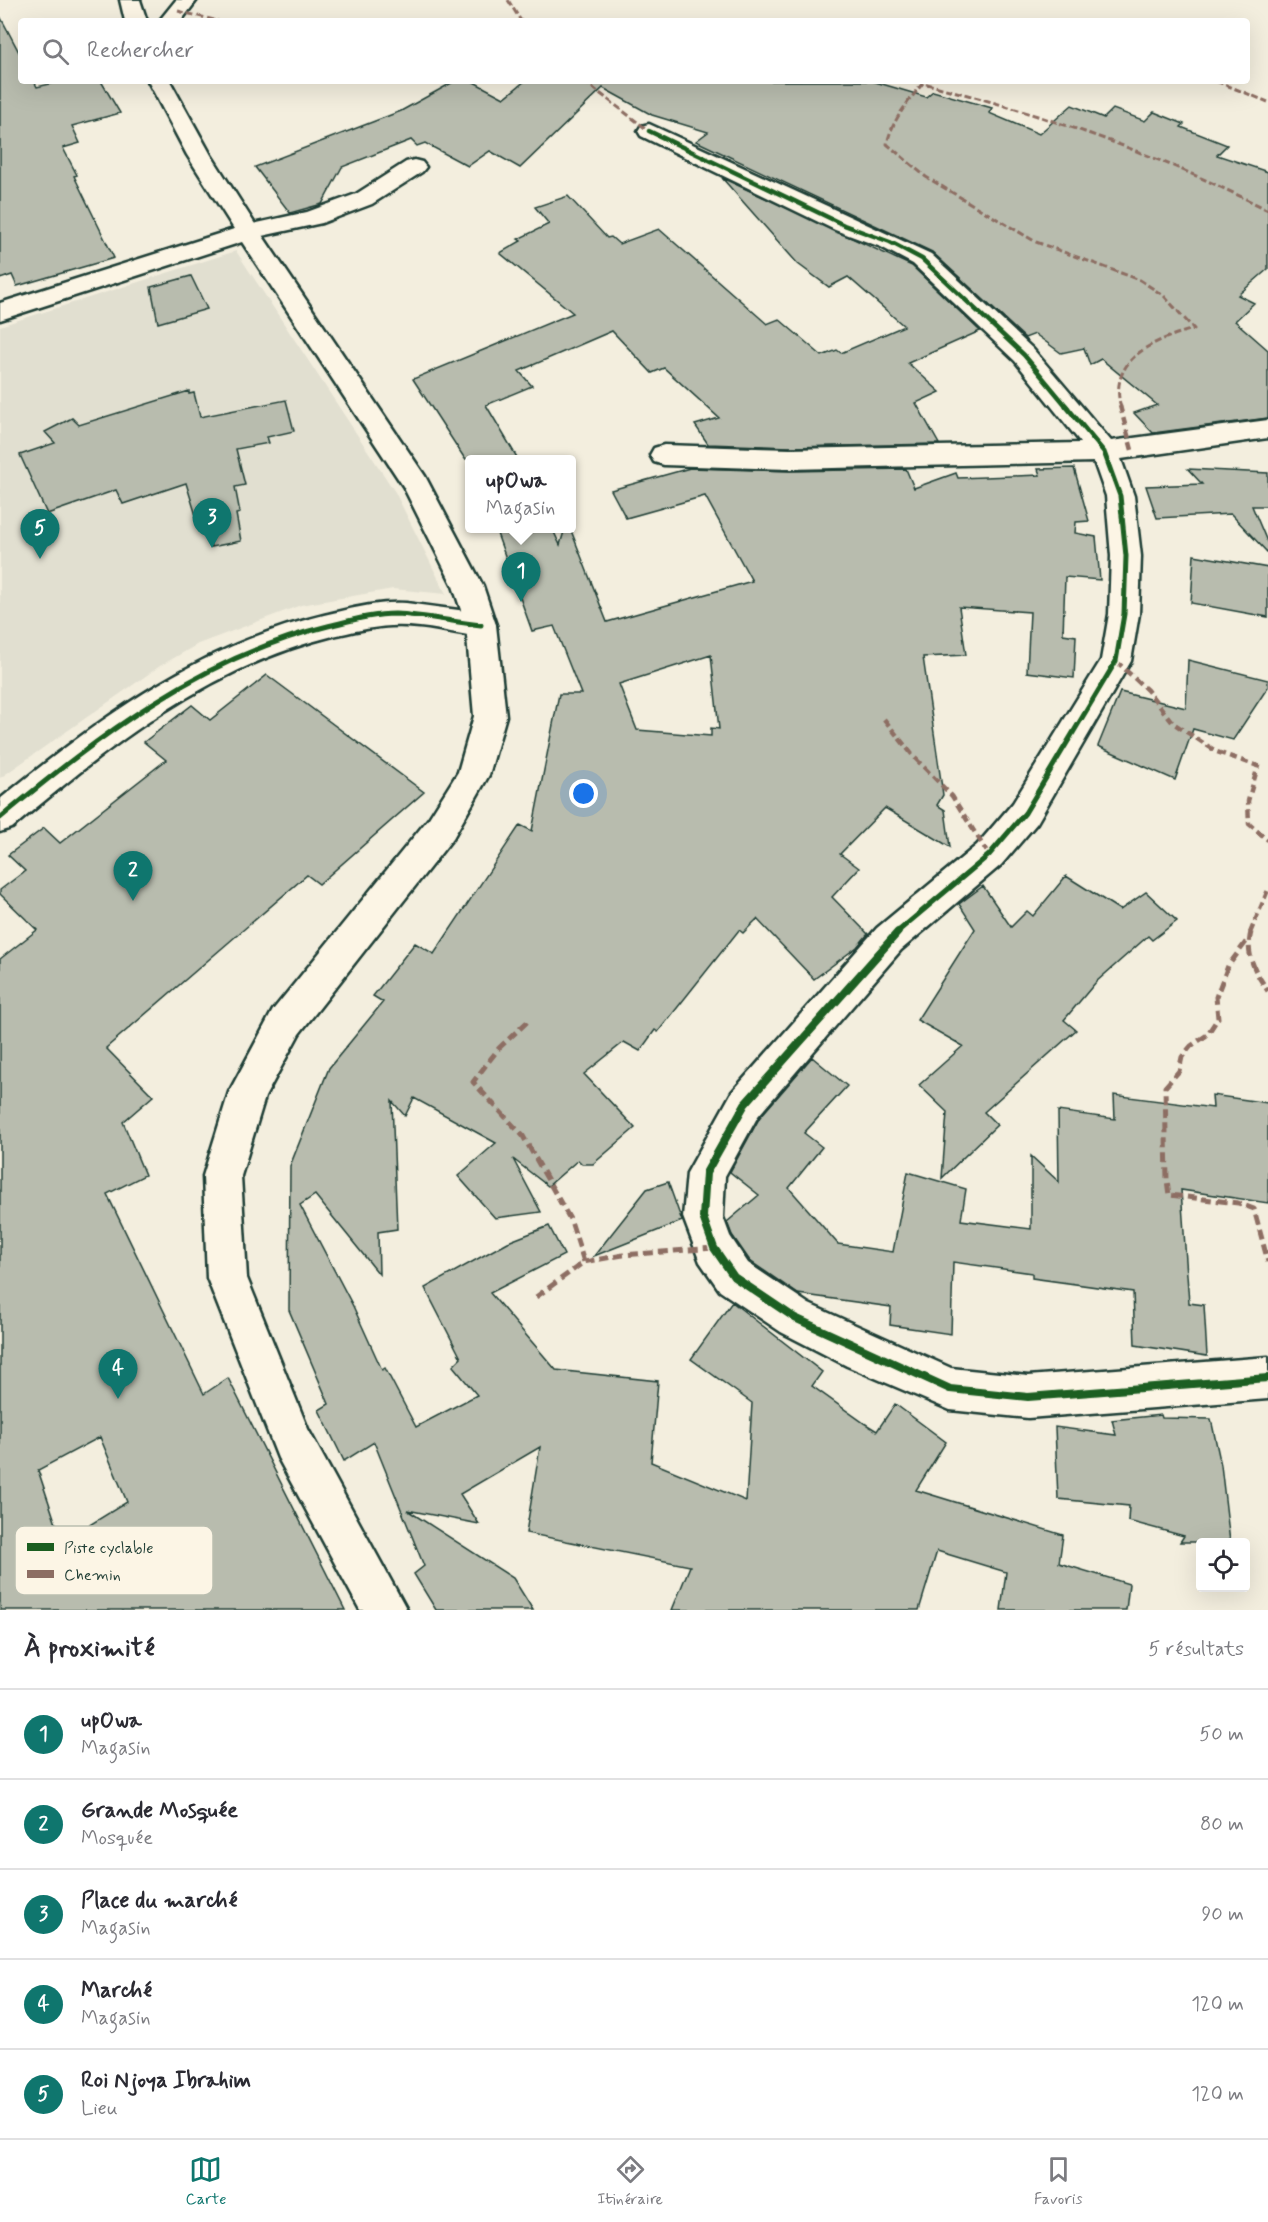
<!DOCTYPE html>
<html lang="fr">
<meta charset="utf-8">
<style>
body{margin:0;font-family:Mynerve,sans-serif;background:#f7f7f7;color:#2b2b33}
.controls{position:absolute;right:18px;bottom:18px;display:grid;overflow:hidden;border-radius:6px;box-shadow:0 6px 24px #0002}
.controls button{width:54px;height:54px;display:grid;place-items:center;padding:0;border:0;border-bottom:2px solid #e1e1e2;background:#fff;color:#2b2b33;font:30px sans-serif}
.you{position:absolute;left:584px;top:794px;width:21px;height:21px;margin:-15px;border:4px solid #fff;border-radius:50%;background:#1a73e8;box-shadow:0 0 0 9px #1a73e833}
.badge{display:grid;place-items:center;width:39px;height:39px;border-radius:50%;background:#0f766e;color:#fff;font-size:20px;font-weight:700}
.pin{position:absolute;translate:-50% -50px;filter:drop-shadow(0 2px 3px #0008)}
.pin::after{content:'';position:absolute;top:32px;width:21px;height:18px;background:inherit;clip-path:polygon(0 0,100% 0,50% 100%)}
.popup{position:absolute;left:465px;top:455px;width:111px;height:78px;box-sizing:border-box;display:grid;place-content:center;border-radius:6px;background:#fff;filter:drop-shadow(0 2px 4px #0005);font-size:20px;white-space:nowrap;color:#7c7c81}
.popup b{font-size:22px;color:#2b2b33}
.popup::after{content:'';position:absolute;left:50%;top:100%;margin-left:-12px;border:12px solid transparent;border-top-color:#fff}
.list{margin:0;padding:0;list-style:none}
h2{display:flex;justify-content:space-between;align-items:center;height:78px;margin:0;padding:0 24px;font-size:26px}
h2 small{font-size:20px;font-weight:400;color:#7c7c81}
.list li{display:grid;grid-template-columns:39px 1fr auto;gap:18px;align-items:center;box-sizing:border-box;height:90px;padding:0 24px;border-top:2px solid #e1e1e2}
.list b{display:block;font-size:22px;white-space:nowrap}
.list p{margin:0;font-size:20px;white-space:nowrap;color:#7c7c81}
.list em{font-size:20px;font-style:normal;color:#7c7c81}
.icon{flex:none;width:33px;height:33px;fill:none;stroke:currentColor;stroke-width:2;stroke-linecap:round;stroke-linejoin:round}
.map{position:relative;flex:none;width:1268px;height:1610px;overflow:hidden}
.search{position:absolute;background:#fff;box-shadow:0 6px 24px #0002;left:18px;right:18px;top:18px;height:66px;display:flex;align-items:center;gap:15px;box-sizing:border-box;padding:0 21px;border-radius:6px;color:#7c7c81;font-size:22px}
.sheet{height:528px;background:#fff}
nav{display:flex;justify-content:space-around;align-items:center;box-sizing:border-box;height:84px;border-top:2px solid #e1e1e2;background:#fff;font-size:16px;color:#7c7c81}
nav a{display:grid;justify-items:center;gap:3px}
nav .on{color:#0f766e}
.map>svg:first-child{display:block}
.built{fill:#e1dfd0}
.building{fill:#b8bcae;stroke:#1f3d34;stroke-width:1.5;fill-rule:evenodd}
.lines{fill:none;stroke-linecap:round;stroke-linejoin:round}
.street-casing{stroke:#1f3d34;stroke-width:5}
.secondary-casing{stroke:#1f3d34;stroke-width:5}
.street{fill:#fcf5e5;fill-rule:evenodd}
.secondary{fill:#fcf5e5;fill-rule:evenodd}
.quiet-far2{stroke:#8d6e63;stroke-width:3;stroke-dasharray:7 3;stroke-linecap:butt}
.quiet-far1{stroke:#8d6e63;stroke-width:4.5;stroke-dasharray:8 4.5;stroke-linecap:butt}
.quiet{stroke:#8d6e63;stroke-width:5;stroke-dasharray:10 5;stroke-linecap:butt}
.cycleway-far2-casing{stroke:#fcf5e5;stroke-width:8}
.cycleway-far1-casing{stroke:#fcf5e5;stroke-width:9}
.cycleway-casing{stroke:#fcf5e5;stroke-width:11}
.cycleway-far2{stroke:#1b5e20;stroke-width:4.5}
.cycleway-far1{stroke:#1b5e20;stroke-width:5}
.cycleway{stroke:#1b5e20;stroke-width:8}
.key{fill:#fcf5e5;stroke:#babeb0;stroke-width:1.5}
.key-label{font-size:16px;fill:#1f3d34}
</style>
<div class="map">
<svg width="1268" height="1610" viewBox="0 0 1268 1610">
<rect width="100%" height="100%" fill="#f3eede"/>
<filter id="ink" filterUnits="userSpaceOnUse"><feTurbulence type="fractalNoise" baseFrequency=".0167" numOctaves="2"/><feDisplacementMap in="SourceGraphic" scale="12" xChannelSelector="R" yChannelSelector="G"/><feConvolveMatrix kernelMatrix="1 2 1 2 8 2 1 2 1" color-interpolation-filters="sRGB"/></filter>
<g filter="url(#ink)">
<path class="built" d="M236,251L395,492L446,594L393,589L301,605L198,644L160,666L0,778V326Z"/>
<path class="building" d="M0,16L21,56V81H34L37,87L63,81H101L120,113L72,126L80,143L63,148L77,175L74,176L114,258L17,286L12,275L0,279Z
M455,81H472L504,98L525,81H872L926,97L933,91L992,108L989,113L1039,134L1072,105L1104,118L1113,109L1145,121L1154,112L1184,124L1181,127L1227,145L1217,155L1268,172V269L1238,295L1254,303L1235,321L1268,350V418L1153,433L1134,413L1157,405L1101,359L1090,365L1084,348L1061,353L1035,334L1025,338L932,252L696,141L708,132L652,115L603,88L520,168L490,151L468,166L425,143L417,146L411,140L342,167L322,204L290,213L255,167L401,111Z
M722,178L912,266L980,331L908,363L940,392L916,403L939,444L790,447L708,444L695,425L719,418L664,368L652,373L612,331L519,371L532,386L486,405L518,459H465L413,379L573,313L500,253L521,241L518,239L549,224L535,207L568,196L607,238L611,237L619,244L659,229L767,324L779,319L822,356L837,350L841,353L904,326L848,277L829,287L798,264Z
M191,276L207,309L158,323L151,287Z
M189,391V394L194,393L200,417L286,400L294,431L267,437L269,443L236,449L245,485L235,487L240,513L236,514L241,541L211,547L205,521L198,522L186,483L123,504L116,490L47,514L20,455L55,443L45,432L72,418L79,425Z
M690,468L790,471L906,469L914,488L956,473L958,478L1040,475L1038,469L1074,468L1089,521L1076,522L1075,533L1096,537L1100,580L1065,577L1063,634L1076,636L1074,678L1027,672L1030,612L959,607L966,655L923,657L943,795L937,805L945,810L950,847L885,808L840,854L859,868L832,897L868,934L857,947L814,979L757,919L743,933L739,930L658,1032L655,1030L640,1051L624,1042L584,1074L635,1128L593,1164H582L578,1160L548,1186L513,1159L541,1212L495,1218L458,1176L496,1143L414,1098L405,1116L392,1101L397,1229L378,1232L379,1274L315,1195L300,1205L353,1306L382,1370L385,1368L416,1427L477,1395L453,1366L461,1358L425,1288L508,1242L549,1226L564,1255L490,1293L556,1370L658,1381L651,1462L746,1501L752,1403L691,1359L732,1302L822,1372L812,1386L864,1423L877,1431L895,1404L946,1442L916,1490L1063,1535L1059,1563L1129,1584L1126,1610H1001L1006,1572L937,1551L919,1610H672L690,1566L526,1533L540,1447L460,1494L479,1524L407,1510L513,1578L533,1610H436L414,1574L424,1566L374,1442L344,1461L319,1410L329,1404L289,1310L290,1166L329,1068L383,1002L373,996L415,943L434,954L520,825L532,831L559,694H581L554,626L532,631L495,528H552L560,545L565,528H570L607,622L752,581L705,496L626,518L611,490ZM711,655L719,729L711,728V736L637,730L619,684Z
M1188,469L1268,473V506H1252L1268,544V553L1231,514L1157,518L1146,486L1202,484Z
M1194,555L1268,568V617L1191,603Z
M1188,660L1268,680V687L1233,740L1193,729L1175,780L1098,746L1120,692L1186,708Z
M267,675L424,792L319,884L307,875L106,1048L153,1096L123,1122L145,1175L107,1194L204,1394L228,1378L345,1610H0V959L37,930L0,894V890L25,871L8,855L44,828L60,843L166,760L144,742L192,705L210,720ZM100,1437L127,1502L62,1542L38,1470Z
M1066,876L1120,910L1146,892L1177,921L1152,940L1148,936L1096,982L1064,1020L1076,1030L984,1112L997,1125L942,1178L947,1112L919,1085L963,1046L917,1020L975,929L959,904L983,886L1011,927L1027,911L1033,916Z
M812,1057L847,1086L804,1133L822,1147L789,1188L838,1244L893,1252L908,1172L966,1189L961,1220L1031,1229V1156L1059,1182L1058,1111L1115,1119L1114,1095L1213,1108L1212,1095L1268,1103V1203L1181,1190L1189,1303L1204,1305L1207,1356L1135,1345L1133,1292L1032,1278V1273L953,1262L951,1334L890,1325L891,1307L798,1294L750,1261L732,1235L727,1222L759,1195L730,1172L760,1117Z
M668,1182L682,1221L594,1256L647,1189Z
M1161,1415L1162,1418L1211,1419L1221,1465L1230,1542H1180L1184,1536L1128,1521L1129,1506L1058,1499L1055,1427L1116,1435L1112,1420Z"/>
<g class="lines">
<defs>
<path id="street" d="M176,0H197L181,21H159Z
M649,124L931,254L1033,349L1111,441L1268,420V438L1121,459L1134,496L1141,556L1139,614L1131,661L1037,823L1001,865L901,950L758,1116L725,1176L723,1217L730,1236L748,1263L809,1304L951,1368L1028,1376L1268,1357V1399L1028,1418L950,1410L847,1366L781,1332L720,1291L700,1262L683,1217L687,1173L732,1092L877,928L977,845L1013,803L1101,660L1109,614L1111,556L1106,496L1094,462L790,469L664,465L654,462L650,455L654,448L664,445L790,449L1081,443L1015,361L913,264L881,247L835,230L641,136L638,131L641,126Z
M414,160L422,162L426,167L422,172L372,204L322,223L248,239L239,237L236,232L239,227L307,212L356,194L406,162Z
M406,603L481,613L492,617L496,625L492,633L481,637C452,633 420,624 391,626C371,627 351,632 333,636C208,667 108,747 12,828L0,832V799C98,719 199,645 324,615C350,609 378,601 406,603Z"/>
<path id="secondary" d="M120,0H140L147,21H125Z
M148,81H170L211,155L260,232L425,476L483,586L496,625L506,716L489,775L453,838L299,1034L265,1097L241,1176L247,1278L308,1429L407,1610H360L278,1458L207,1278L203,1176L229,1092L273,1010L429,818L458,772L474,716L466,625L453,586L403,486L242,242L0,320V303L234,229L187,155Z"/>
</defs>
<use href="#street" class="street-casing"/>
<use href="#secondary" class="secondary-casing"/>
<use href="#street" class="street"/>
<use href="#secondary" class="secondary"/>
<path class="quiet-far2" d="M508,0L521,21
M178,11L218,21
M584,81L649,131
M1216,81L1268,102
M1121,408C1107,358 1156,339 1194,329L1164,296L1140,280L1036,242L926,177L887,144C892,120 908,102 923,83C1043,114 1158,154 1268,210"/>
<path class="quiet-far1" d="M1120,406L1132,450
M1116,661L1147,690L1173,723L1217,752L1258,766L1248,801L1249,824L1268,840
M884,719L914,757L952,796L989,855
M1250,933L1268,890"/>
<path class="quiet" d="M1251,932C1245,955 1255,972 1268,991
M1246,942L1228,966L1216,997L1218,1018L1207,1035L1191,1046L1182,1057L1179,1071L1165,1087L1167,1180L1169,1195L1238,1203L1254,1209L1268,1262
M527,1022L499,1048L473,1082L523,1136L571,1221L584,1262
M536,1297L584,1262L623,1255L714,1248"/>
<defs>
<path id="cycleway-far2" d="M649,131L844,225L890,242L922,259L1024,355L1068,408"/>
<path id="cycleway-far1" d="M0,818C99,736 201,657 328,626C349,621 373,614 395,614C424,615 453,622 481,625
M896,933L989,855L1025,813L1116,661L1124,614L1126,556L1120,496L1104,452L1066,406"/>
<path id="cycleway" d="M898,932L745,1104L706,1173L703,1217L714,1248L734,1277L795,1318L950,1389L1028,1397L1268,1378"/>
</defs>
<use href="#cycleway-far2" class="cycleway-far2-casing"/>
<use href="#cycleway-far1" class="cycleway-far1-casing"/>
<use href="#cycleway" class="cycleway-casing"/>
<use href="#cycleway-far2" class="cycleway-far2"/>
<use href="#cycleway-far1" class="cycleway-far1"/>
<use href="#cycleway" class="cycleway"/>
</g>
</g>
<rect x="15" y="1526" width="198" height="69" rx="9" class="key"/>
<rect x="27" y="1543" width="27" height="8" fill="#1b5e20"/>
<rect x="27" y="1570" width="27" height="8" fill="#8d6e63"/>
<g class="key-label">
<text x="64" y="1553">Piste cyclable</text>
<text x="64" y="1580">Chemin</text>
</g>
</svg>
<div class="controls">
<button><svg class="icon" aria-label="locate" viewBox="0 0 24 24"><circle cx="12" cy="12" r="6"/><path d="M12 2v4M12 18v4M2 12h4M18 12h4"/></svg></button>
</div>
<div class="you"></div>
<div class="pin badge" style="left:521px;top:602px">1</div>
<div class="popup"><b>upOwa</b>Magasin</div>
<div class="pin badge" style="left:133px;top:901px">2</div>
<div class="pin badge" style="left:212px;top:548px">3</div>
<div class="pin badge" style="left:118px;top:1399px">4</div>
<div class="pin badge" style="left:40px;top:559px">5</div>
<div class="search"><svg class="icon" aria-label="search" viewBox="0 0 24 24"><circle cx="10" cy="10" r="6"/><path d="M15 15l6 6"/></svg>Rechercher</div>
</div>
<section class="sheet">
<h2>À proximité<small>5 résultats</small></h2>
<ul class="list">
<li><span class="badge">1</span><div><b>upOwa</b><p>Magasin</p></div><em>50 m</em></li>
<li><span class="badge">2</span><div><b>Grande Mosquée</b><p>Mosquée</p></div><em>80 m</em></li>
<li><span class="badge">3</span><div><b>Place du marché</b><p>Magasin</p></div><em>90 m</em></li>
<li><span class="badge">4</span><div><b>Marché</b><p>Magasin</p></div><em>120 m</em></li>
<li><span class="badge">5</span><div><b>Roi Njoya Ibrahim</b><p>Lieu</p></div><em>120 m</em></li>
</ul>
</section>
<nav>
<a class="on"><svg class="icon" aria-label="map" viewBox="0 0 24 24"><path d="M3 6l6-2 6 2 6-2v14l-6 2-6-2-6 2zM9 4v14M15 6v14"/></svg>Carte</a>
<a><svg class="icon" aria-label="directions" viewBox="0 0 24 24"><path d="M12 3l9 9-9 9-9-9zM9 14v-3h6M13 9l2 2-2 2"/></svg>Itinéraire</a>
<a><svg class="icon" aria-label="saved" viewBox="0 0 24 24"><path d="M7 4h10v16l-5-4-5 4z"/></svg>Favoris</a>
</nav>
